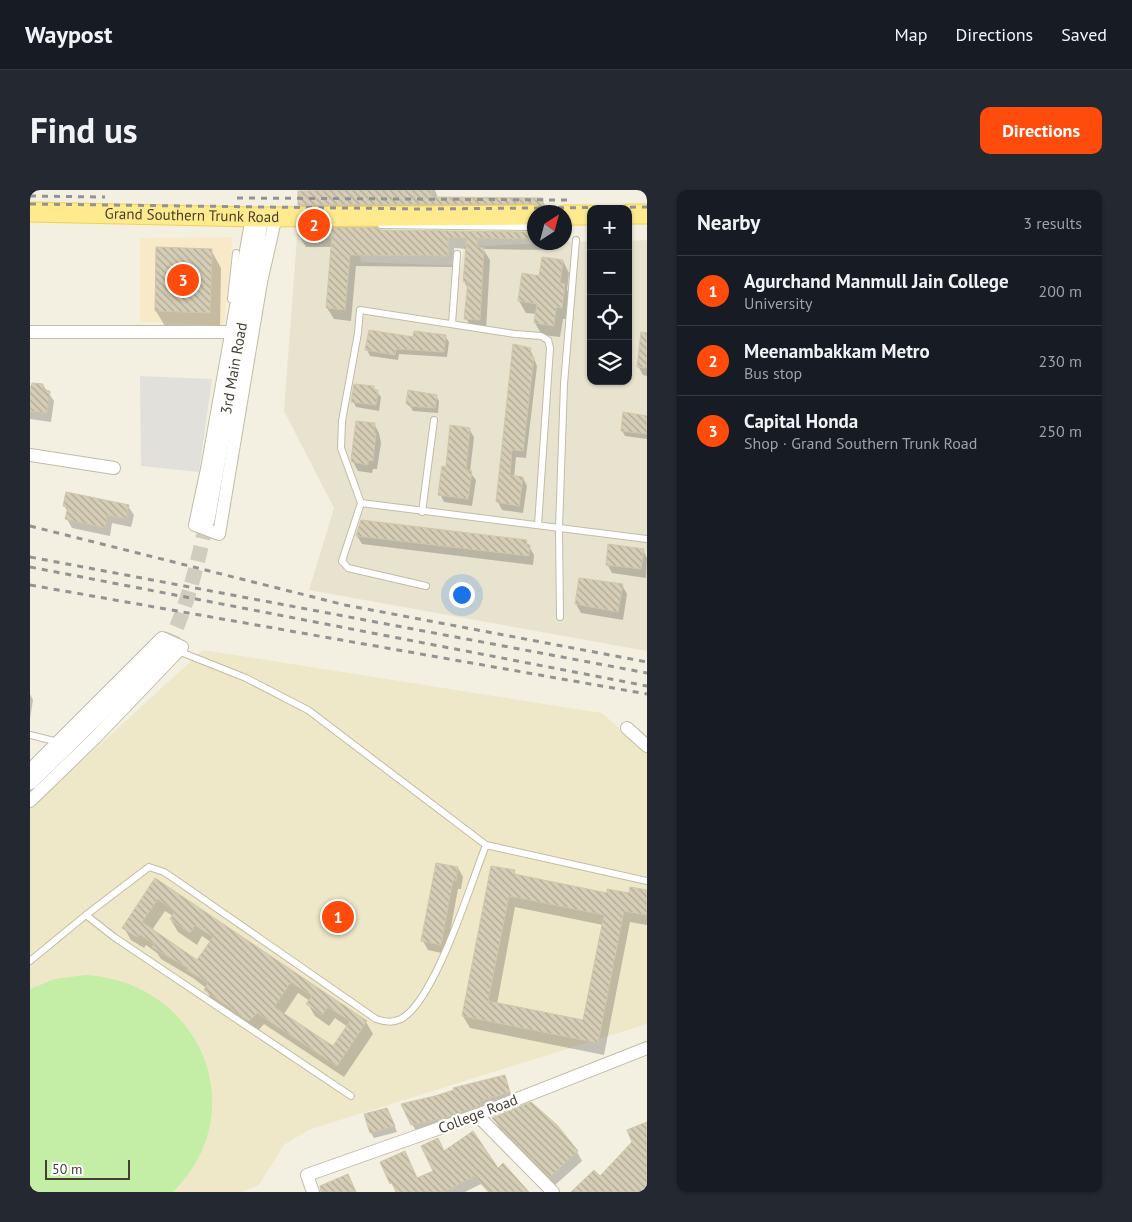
<!DOCTYPE html>
<meta charset="utf-8">
<style>
body{margin:0;font-family:"PT Sans",sans-serif;background:#242831;color:#f1f3f6}
.controls{position:absolute;right:15px;top:15px;display:grid;overflow:hidden;border-radius:10px;box-shadow:0 1px 4px #0004}
.controls button{width:45px;height:45px;display:grid;place-items:center;padding:0;border:0;border-bottom:1px solid #363941;background:#171b24;color:#f1f3f6;font:25px sans-serif}
.compass{position:absolute;left:497px;top:15px;width:45px;height:45px;border-radius:50%;background:#171b24;box-shadow:0 1px 4px #0004;rotate:36deg}
.scale{position:absolute;left:15px;bottom:12px;width:85px;box-sizing:border-box;padding-left:5px;border:2px solid #453f32;border-top:0;font-size:14px;line-height:18px;white-space:nowrap;color:#453f32;-webkit-text-stroke:4px #fff;paint-order:stroke}
.you{position:absolute;left:431px;top:404px;width:18px;height:18px;margin:-12px;border:4px solid #fff;border-radius:50%;background:#1a73e8;box-shadow:0 0 0 8px #1a73e833}
.badge{display:grid;place-items:center;width:32px;height:32px;border-radius:50%;background:#ff4c0c;color:#fff;font-size:16px;font-weight:700}
.pin{position:absolute;translate:-50% -50%;border:2px solid #fff;box-shadow:0 1px 5px #0006}
.list{margin:0;padding:0;list-style:none}
h2{display:flex;justify-content:space-between;align-items:center;height:65px;margin:0;padding:0 20px;font-size:21px}
h2 small{font-size:16px;font-weight:400;color:#9ea1a6}
.list li{display:grid;grid-template-columns:32px 1fr auto;gap:15px;align-items:center;box-sizing:border-box;height:70px;padding:0 20px;border-top:1px solid #363941}
.list b{display:block;font-size:19px;white-space:nowrap}
.list p{margin:0;font-size:16px;white-space:nowrap;color:#9ea1a6}
.list em{font-size:16px;font-style:normal;color:#9ea1a6}
.icon{flex:none;width:28px;height:28px;fill:none;stroke:currentColor;stroke-width:2;stroke-linecap:round;stroke-linejoin:round}
.map{position:relative;flex:none;width:617px;height:1002px;overflow:hidden;border-radius:10px}
header{display:flex;align-items:center;gap:30px;box-sizing:border-box;height:70px;padding:0 25px;background:#171b24;border-bottom:1px solid #363941}
header strong{font-size:24px}
nav{display:flex;gap:28px;margin-inline-start:auto;font-size:18px}
.intro{display:flex;align-items:center;justify-content:space-between;box-sizing:border-box;height:120px;padding:0 30px}
h1{margin:0;font-size:35px}
.button{padding:12px 22px;border-radius:10px;background:#ff4c0c;color:#fff;font-size:18px;font-weight:700}
main{display:flex;gap:30px;padding:0 30px}
aside{flex:1;background:#171b24;border-radius:10px;box-shadow:0 1px 4px #0004}
.map>svg:first-child{display:block}
.residential{fill:#e8e3cf}
.commercial{fill:#f8eac9}
.education{fill:#eee8c9}
.green{fill:#c4eda5}
.parking{fill:#e2e0db}
.shadow{fill:#0003;fill-rule:evenodd}
.building{fill:url(#building-back-hatch);stroke:#d1c6a8;fill-rule:evenodd}
.lines{fill:none;stroke-linecap:round;stroke-linejoin:round}
.tertiary-tunnel{stroke:#d0cdbe;stroke-width:15;stroke-dasharray:15 8;stroke-linecap:butt}
.service-casing{stroke:#c2bca6;stroke-width:8}
.minor-casing{stroke:#c2bca6;stroke-width:14}
.tertiary-casing{stroke:#c2bca6;stroke-width:17}
.primary-casing{stroke:#f0d252;stroke-width:21}
.service{stroke:#fff;stroke-width:6}
.minor{stroke:#fff;stroke-width:12}
.tertiary{stroke:#fff;stroke-width:15}
.primary{stroke:#ffeb8e;stroke-width:19}
.rail{stroke:#939393;stroke-width:3;stroke-dasharray:6 6;stroke-linecap:butt}
.labels{text-anchor:middle;stroke-width:4.5;stroke-linejoin:round;paint-order:stroke}
.street-label{font-size:15px;fill:#453f32;stroke:#fff}
</style>
<header>
<strong>Waypost</strong>
<nav><a>Map</a><a>Directions</a><a>Saved</a></nav>
</header>
<div class="intro"><h1>Find us</h1><a class="button">Directions</a></div>
<main>
<div class="map">
<svg width="617" height="1002" viewBox="0 0 617 1002">
<defs>
<pattern id="building-back-hatch" width="6" height="6" patternUnits="userSpaceOnUse" patternTransform="scale(1.25)"><rect width="6" height="6" fill="#d5cdb6"/><path d="M-1 5l2 2M0 0l6 6M5-1l2 2" fill="none" stroke="#afa895"/></pattern>
</defs>
<rect width="100%" height="100%" fill="#f3f0e1"/>
<path class="residential" d="M267,47L328,48L331,72L431,76L434,57L561,51V191H598V51L617,50V461L279,400L304,318L254,221Z"/>
<path class="commercial" d="M203,47L194,135L110,132V48Z"/>
<path class="education" d="M173,460L572,523L617,563V834L278,940L254,955L229,995L212,1002H0V619Z"/>
<path class="green" d="M55,785C168,791 226,919 143,1002H0V799L25,789Z"/>
<path class="parking" d="M110,186L182,189L169,282L111,276Z"/>
<path class="shadow" d="M333,0H405L408,8L512,10L519,22L276,27L269,15L270,2Z
M351,41L504,43V52H518V60L453,59L460,70L456,141L442,139L436,128L438,99L434,91L437,59L424,58V77L326,76L321,131L304,129L297,118L303,57H276L269,46Z
M181,60L191,78L190,140L136,138L126,121Z
M533,71L539,83L537,100L541,107L538,129H533L530,147L512,145L505,133L507,124L496,123L489,111L510,87Z
M415,146L419,152L417,167L369,164L368,170L340,166L337,160L384,149Z
M500,159L507,176L496,268L486,267L484,287L493,288L497,296L493,323L472,320L468,312Z
M617,161V186L613,185L608,176Z
M13,195L24,211L21,232L0,229V200Z
M343,197L351,207L349,221L326,217L323,211Z
M406,206L409,211L408,223L383,221L378,213Z
M617,226V249L595,246L592,240Z
M344,234L349,243L351,253L347,279H343L342,283L328,281L323,272Z
M439,239L444,247L440,282L446,290L442,316L414,312L410,304L417,278Z
M34,316H98L104,325L101,337L82,333L80,346L42,338L37,329L38,322Z
M327,346L496,351L504,365L503,375L332,354Z
M613,360L617,368L616,388L582,383L577,374Z
M592,395L597,404L593,430L551,423L546,414Z
M0,504L3,510L0,529Z
M428,678L433,687L431,699H428L416,764L398,760L393,751Z
M484,682L487,686L578,705L617,702V735L600,732L574,865L440,838L433,826ZM485,717L573,735L554,831L467,814Z
M125,690L336,832L343,844L314,887L234,834L226,843L182,812L176,798L163,788L131,769L127,763L116,755L114,758L101,750L94,738ZM135,721L143,726L141,730L148,742L167,755L172,746L181,752L167,771L122,740ZM268,803L280,811L278,814L285,826L299,836L305,828L318,837L304,858L254,824Z
M474,886L483,909L386,941L382,934Z
M360,925L367,942L344,948L341,943Z
M464,929L547,962L552,971L525,995L469,938Z
M414,962L468,980L473,975L499,1002H458L451,994L435,1002H366L352,973L375,963L387,989L405,982Z"/>
<path class="building" d="M331,0H401V7L513,8V18L504,14L268,15V1Z
M347,37L351,40L504,42V49L448,48L447,57L454,58L450,130L434,129L438,92H433L437,48H418V66L320,65L315,120L296,118L302,46H268V38Z
M126,57L182,59L180,123L125,121Z
M512,67L533,70L530,93L535,94L532,118L526,117L524,136L504,133L507,114L488,111L492,83L509,86Z
M339,140L383,147L384,141L416,145L414,162L366,159L365,165L335,160Z
M611,142L617,143V178L607,177Z
M483,154L501,158L500,166L504,167L493,261L482,260L480,285L493,287L489,316L466,312Z
M2,193L13,194V200L20,201L17,223L0,221V199Z
M324,194L344,196V200H348L346,215L321,212Z
M378,200L407,205L405,218L379,216L376,213Z
M593,222L617,226V244L591,241Z
M326,231L345,233L344,243H346L343,271L338,270V275L322,272L321,270Z
M420,235L440,238L436,280L442,281L438,309L408,305L412,276L416,277Z
M36,302L99,315L96,329L77,325L75,338L35,329L38,317L33,316Z
M331,330L497,350L496,354L500,355L499,366L326,346Z
M578,354L614,359L611,379L576,375Z
M549,388L593,394L588,422L545,414Z
M406,673L428,677L426,691L423,690L411,755L391,751Z
M461,676L485,680L484,684L577,703V699L599,703L600,697L617,700V725L594,721L568,853L432,826ZM479,706L574,725L553,830L458,811Z
M125,688L337,831L307,876L227,823L219,831L174,800L178,793L157,780L158,778L122,757L124,754L109,744L107,747L92,738ZM128,709L145,721L140,729L160,743L165,735L183,747L167,770L112,732ZM261,792L282,806L276,814L292,825L298,817L320,831L303,856L244,817Z
M475,885L480,902L450,911L451,915L415,928L381,935L371,914L405,906L424,900L423,898Z
M501,912L527,935L548,961L520,987L462,928Z
M357,918L365,936L340,943L334,924Z
M617,932V1002H541L564,980L570,986L602,952L597,940Z
M443,941L468,978L473,973L499,1002H459L445,986L414,1002H366L362,993L360,994L350,972L375,961L387,988L403,981L391,956L408,948L414,961Z
M318,984L326,1002H291L290,996Z"/>
<g class="lines">
<path class="tertiary-tunnel" d="M137,458C157,419 168,372 177,330"/>
<defs>
<path id="service" d="M351,35L504,37
M534,38L543,30
M201,109L206,63
M422,134L427,64
M331,313L617,349
M392,322L404,230
M396,396L318,378L312,371L331,313L311,258L312,231L328,143L330,120L485,144L511,146L518,150L520,158L508,335
M530,427L529,338L534,194L546,50
M148,461L216,488L278,520L456,655L617,691
M0,545L28,552
M0,771L56,725
M321,906L84,747L56,725L119,677L134,682L143,688L346,829C355,832 362,833 371,829C405,811 441,693 456,655"/>
<path id="minor" d="M222,27L177,279L165,335L189,344L231,92L246,26
M0,142H202
M0,265L84,278
M597,538L617,556
M0,580L132,448L152,457L65,548L0,611
M447,925L523,1002
M283,1002L277,985L447,925L617,858"/>
<g id="tertiary">
<path id="s1" d="M177,330L231,27"/>
<path d="M0,592L137,458"/>
</g>
<g id="primary">
<path id="s2" d="M0,22L231,27L504,25"/>
<path d="M598,24H617"/>
<path d="M534,25H561"/>
</g>
</defs>
<use href="#service" class="service-casing"/>
<use href="#minor" class="minor-casing"/>
<use href="#tertiary" class="tertiary-casing"/>
<use href="#primary" class="primary-casing"/>
<use href="#service" class="service"/>
<use href="#minor" class="minor"/>
<use href="#tertiary" class="tertiary"/>
<use href="#primary" class="primary"/>
<path class="rail" d="M0,6L75,7
M207,8L537,10
M0,14L393,19L617,17
M0,336L315,415L617,472
M0,367L617,483
M0,377L617,496
M0,395L617,504"/>
</g>
<g class="labels">
<g class="street-label">
<text dy="5" stroke="none"><textPath href="#s2" startOffset="162">Grand Southern Trunk Road</textPath></text>
<text dy="5" stroke="none"><textPath href="#s1" startOffset="154">3rd Main Road</textPath></text>
<text transform="translate(448 924) rotate(-21)" y="5">College Road</text>
</g>
</g>
</svg>
<div class="controls">
<button>+</button>
<button>−</button>
<button><svg class="icon" aria-label="locate" viewBox="0 0 24 24"><circle cx="12" cy="12" r="6"/><path d="M12 2v4M12 18v4M2 12h4M18 12h4"/></svg></button>
<button><svg class="icon" aria-label="layers" viewBox="0 0 24 24"><path d="M12 4l9 5-9 5-9-5zM3 14l9 5 9-5"/></svg></button>
</div>
<svg class="compass" viewBox="-18 -18 36 36"><path d="M0-13l5 13h-10z" fill="#e53935"/><path d="M0 13l5-13h-10z" fill="#9ea1a6"/></svg>
<div class="scale">50 m</div>
<div class="you"></div>
<div class="pin badge" style="left:308px;top:727px">1</div>
<div class="pin badge" style="left:284px;top:35px">2</div>
<div class="pin badge" style="left:153px;top:90px">3</div>
</div>
<aside>
<h2>Nearby<small>3 results</small></h2>
<ul class="list">
<li><span class="badge">1</span><div><b>Agurchand Manmull Jain College</b><p>University</p></div><em>200 m</em></li>
<li><span class="badge">2</span><div><b>Meenambakkam Metro</b><p>Bus stop</p></div><em>230 m</em></li>
<li><span class="badge">3</span><div><b>Capital Honda</b><p>Shop · Grand Southern Trunk Road</p></div><em>250 m</em></li>
</ul>
</aside>
</main>
